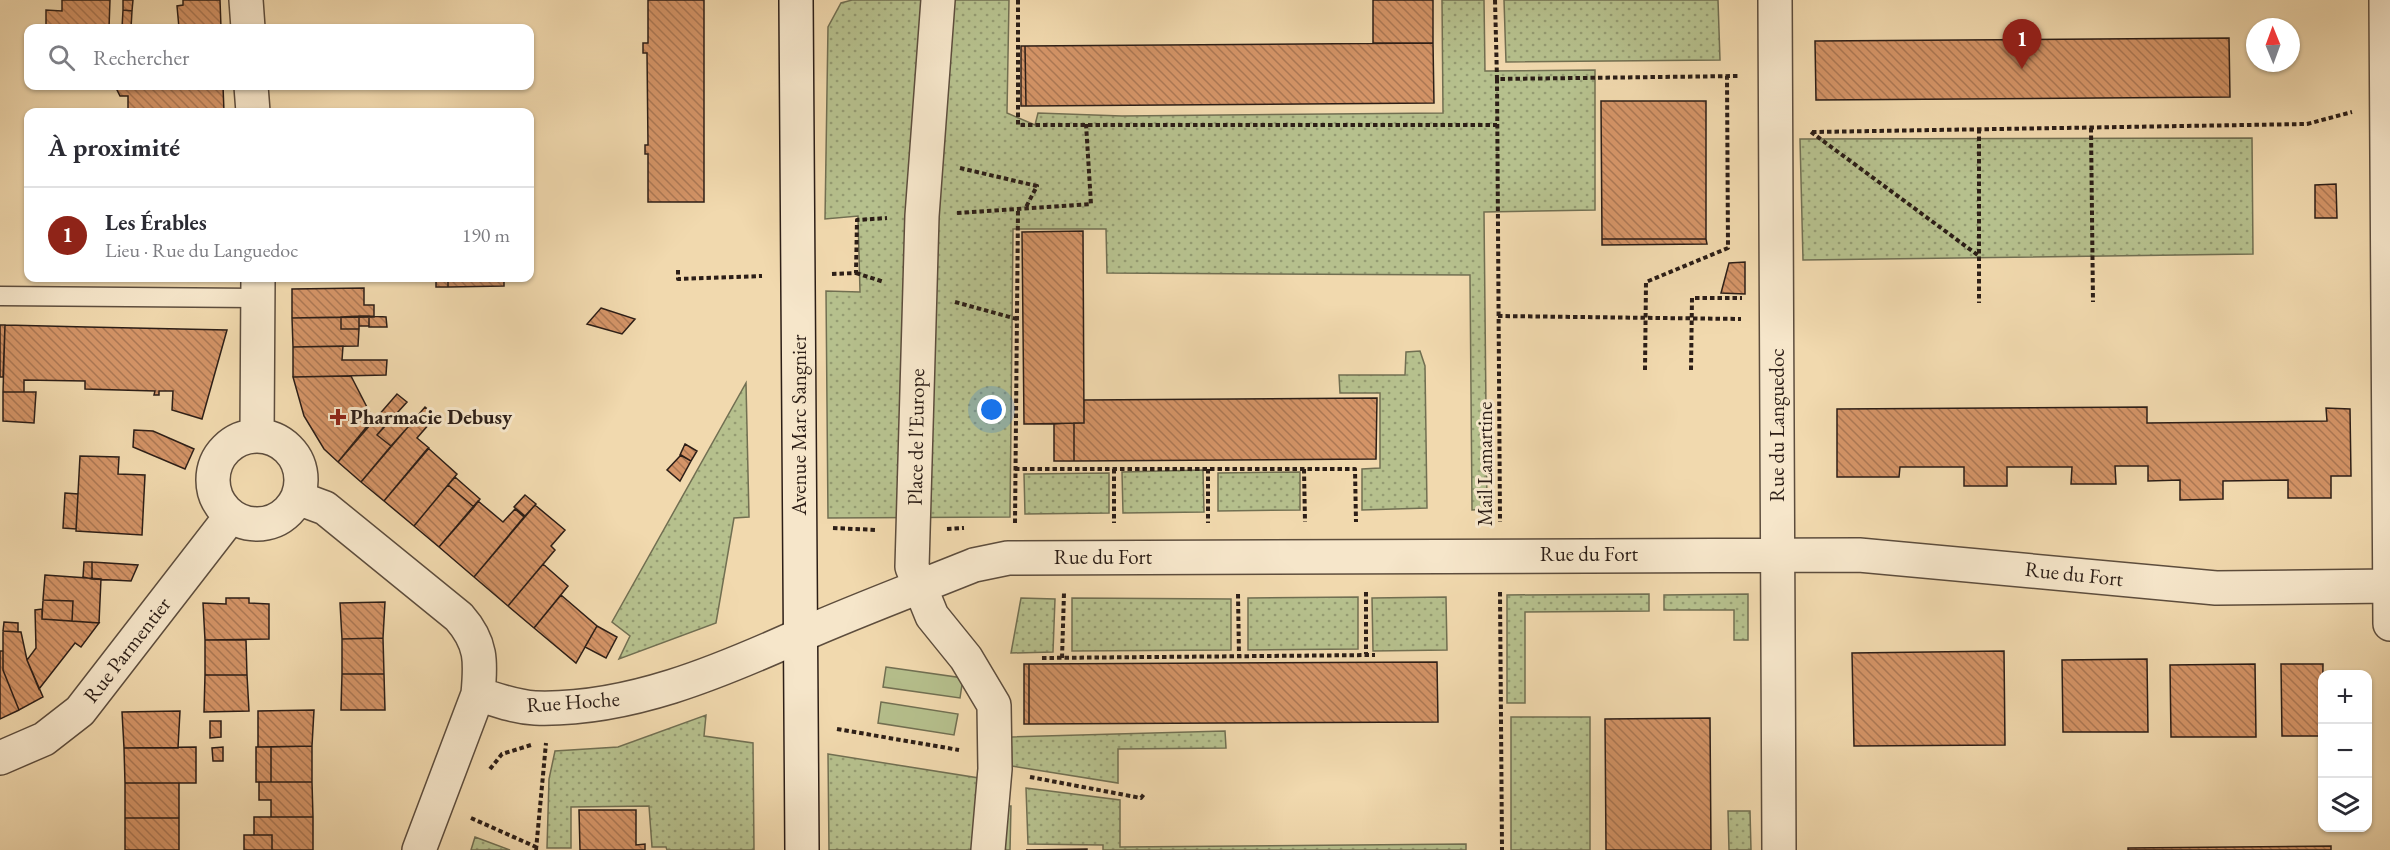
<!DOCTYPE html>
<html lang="fr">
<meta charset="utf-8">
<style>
body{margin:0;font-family:"EB Garamond",serif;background:#f2f2f3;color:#2b2b33}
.controls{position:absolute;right:18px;bottom:18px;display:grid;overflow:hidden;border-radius:12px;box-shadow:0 2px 4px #0004}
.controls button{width:54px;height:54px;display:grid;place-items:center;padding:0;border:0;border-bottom:2px solid #e1e1e2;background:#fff;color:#2b2b33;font:30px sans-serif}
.compass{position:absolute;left:2246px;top:18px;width:54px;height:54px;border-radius:50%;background:#fff;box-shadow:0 2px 4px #0004;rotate:359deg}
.you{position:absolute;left:992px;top:410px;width:21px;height:21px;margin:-15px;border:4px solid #fff;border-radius:50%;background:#1a73e8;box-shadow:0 0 0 9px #1a73e833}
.badge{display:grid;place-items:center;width:39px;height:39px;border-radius:50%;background:#8f2418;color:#fff;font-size:20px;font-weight:700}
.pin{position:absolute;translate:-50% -50px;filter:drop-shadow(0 2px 3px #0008)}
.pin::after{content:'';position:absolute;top:32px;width:21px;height:18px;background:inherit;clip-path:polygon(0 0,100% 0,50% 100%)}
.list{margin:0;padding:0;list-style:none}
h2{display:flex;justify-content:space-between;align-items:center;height:78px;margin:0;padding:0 24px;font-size:26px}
h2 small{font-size:20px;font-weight:400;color:#7c7c81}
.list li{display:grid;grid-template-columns:39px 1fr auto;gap:18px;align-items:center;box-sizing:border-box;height:96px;padding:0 24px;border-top:2px solid #e1e1e2}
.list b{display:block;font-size:22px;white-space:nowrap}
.list p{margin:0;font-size:20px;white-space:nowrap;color:#7c7c81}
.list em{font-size:20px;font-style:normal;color:#7c7c81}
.icon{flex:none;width:33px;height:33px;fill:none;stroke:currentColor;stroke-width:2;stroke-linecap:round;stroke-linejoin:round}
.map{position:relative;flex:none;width:2390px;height:850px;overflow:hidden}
.search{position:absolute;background:#fff;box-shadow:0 2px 4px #0004;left:24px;top:24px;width:510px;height:66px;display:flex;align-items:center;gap:15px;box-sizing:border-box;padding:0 21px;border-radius:12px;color:#7c7c81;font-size:22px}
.panel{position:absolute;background:#fff;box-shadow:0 2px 4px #0004;left:24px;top:108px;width:510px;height:174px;border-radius:12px}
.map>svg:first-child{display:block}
.grass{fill:url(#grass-dots);stroke:#716f52;stroke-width:1.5}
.garden{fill:#b6c08d;stroke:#716f52;stroke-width:1.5}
.building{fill:url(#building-back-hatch);stroke:#2c1e17;stroke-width:1.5}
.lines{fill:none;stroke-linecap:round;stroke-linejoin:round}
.lane-casing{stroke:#5d4d3d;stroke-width:21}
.street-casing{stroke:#5d4d3d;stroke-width:36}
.secondary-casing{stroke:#2c1e17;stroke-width:36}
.path{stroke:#2c1e17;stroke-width:4;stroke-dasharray:4.5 3;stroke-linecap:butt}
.lane{stroke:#f6e6ca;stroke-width:18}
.street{stroke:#f6e6ca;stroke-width:33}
.secondary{stroke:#f6e6ca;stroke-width:33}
.poi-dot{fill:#8f2418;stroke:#f6e6ca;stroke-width:2}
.labels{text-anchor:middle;stroke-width:6;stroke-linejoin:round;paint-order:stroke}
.poi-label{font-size:21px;font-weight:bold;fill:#2c1e17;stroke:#f6e6ca;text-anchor:start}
.street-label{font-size:21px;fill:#2c1e17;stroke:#f6e6ca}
</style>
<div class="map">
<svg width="2390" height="850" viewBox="0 0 2390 850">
<defs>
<pattern id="grass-dots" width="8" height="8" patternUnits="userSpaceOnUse" patternTransform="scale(1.5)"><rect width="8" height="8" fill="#b6c08d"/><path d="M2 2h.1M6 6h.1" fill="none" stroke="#949b72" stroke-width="1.8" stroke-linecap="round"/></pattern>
<pattern id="building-back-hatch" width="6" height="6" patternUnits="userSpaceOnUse" patternTransform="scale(1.5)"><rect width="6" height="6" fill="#d49467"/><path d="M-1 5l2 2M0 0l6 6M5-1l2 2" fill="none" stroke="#ac7854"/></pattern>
</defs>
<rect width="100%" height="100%" fill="#f1d9ae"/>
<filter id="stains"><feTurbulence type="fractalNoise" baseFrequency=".00333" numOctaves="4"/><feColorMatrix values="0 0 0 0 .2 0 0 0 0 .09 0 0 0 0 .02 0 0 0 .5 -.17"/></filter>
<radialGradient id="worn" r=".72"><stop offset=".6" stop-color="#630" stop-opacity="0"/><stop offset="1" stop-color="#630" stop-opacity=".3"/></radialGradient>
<path class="grass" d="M852,0H1009L1007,113L1035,125L1038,113L1122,116L1443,113L1442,0H1484L1485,71L1595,70V210L1484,212L1487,509L1472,510L1470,275L1107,273L1106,229H1013L1010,517L828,518L826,291L860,292L858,216L825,219L828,27L841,3Z
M1504,0H1718L1720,60L1506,62Z
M2252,138L2253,254L1803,260L1800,139Z
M1420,351L1425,366L1427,508L1362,510V469L1380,468V393H1340L1339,375H1405L1406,352Z
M746,383L749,517L734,518L716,623L619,659L630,636L612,622Z
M1203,470L1204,512L1123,513L1122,472Z
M1300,472V510L1218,511V473Z
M1109,473V513L1025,514L1024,474Z
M1649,594V611L1525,612V703H1507V595Z
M1748,594V640H1734V610H1664V595Z
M1358,597V649L1248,650V598Z
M1446,597L1447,650L1373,651L1372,598Z
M1021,598L1055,599L1053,652L1011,653Z
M1072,598L1231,599V650L1072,651Z
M706,715L704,736L753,743L754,850H667L666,847H652L649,806L571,807V848H547L549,779L555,751L618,747Z
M1511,717H1590V850H1511Z
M1225,731L1226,748L1118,749V783L1012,766L1011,737Z
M828,754L985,779L977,850H829Z
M1026,788L1120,800V847L1466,844V850H1103V845L1028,844Z
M1003,806H1011L1010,850H999Z
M1728,811H1750L1751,850H1729Z
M475,837L510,850H471Z"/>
<path class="garden" d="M886,667L963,678L960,698L883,687Z
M881,702L958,714L954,735L878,723Z"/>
<path class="building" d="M62,0H110L109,28H46V10L62,11Z
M123,0H133L132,11L123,10Z
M183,0H220L221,28H179L177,6L183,5Z
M648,0H704V202H648V154H645V145H648L647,53H643V43H648Z
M1373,0H1433V43H1373Z
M123,10L132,11L131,28H122Z
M2229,38L2230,97L1816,100L1815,41Z
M1433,43L1434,103L1026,106L1025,46Z
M1021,46H1025L1026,106H1021Z
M115,86H223L224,112H128V96H120Z
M1601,101H1706V239H1602Z
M2336,184L2337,218H2315V185Z
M1083,231L1084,423L1024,424L1022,232Z
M1602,239H1706L1707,244L1602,245Z
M1745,262V294L1721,293L1729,263Z
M436,278H448V287H436Z
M448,278H504V286L448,287Z
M364,288V305H374V317L292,318V289Z
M601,308L635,319L622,334L587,324Z
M359,316V329H341V317Z
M359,316H369V326H359Z
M369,316L386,317L387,327H369Z
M341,317V329H359L358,346L293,347L292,318Z
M0,325H5L3,377H0Z
M5,325L87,327L227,330L202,419L172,410L173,391H159V395H154L155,391L85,389V381L24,380V392H3Z
M343,346L342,360H387L386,375L293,377V347Z
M351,376L373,419L338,462L324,449L304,416L293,377Z
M3,392H36L34,423L3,421Z
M397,394L407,402L377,435L391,446L361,482L338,462Z
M1377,398L1376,459L1074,461V423H1084V400Z
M425,407L436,416L417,438L429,448L384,501L361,482Z
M2147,407V423L2327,421L2326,408L2350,409L2351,476H2331V498H2288V480L2223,481V499L2180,500V480L2148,481V466H2115L2116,484H2071L2072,467H2007V486H1964V467H1900L1899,477H1837V409Z
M394,415L408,427L391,446L377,435Z
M1074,423V461H1054V424Z
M134,430L153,431L194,449L185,469L133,447Z
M685,444L697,451L691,461L680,455Z
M428,448L457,474L414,526L384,501Z
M681,455L691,461L680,481L667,470Z
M80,456L119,457L118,474L145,475L142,535L76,531Z
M455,477L480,499L474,507L448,485Z
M448,485L474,507L439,547L414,526Z
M65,493L78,494L76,529L63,528Z
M525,495L536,504L525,516L514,507Z
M478,501L503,522L515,509L524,517L474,577L439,547Z
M535,505L565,530L551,546L555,550L508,606L474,577Z
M84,562H92V579L83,577Z
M92,562L138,565L131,581L92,579Z
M543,564L568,586L534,628L508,606Z
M45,575L101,579L99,623L72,621L73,601L43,600Z
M561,595L597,626L576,663L534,628Z
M226,598H249V603L269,604V639L205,640L203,603L226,604Z
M43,600L73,601L72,621L42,619Z
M385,602L383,638L342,639L340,603Z
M42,609V619L99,623L81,647L75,643L39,689L27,660L36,648L35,610Z
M4,622L18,623V632L3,631Z
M597,626L617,637L606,658L585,647Z
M3,631L21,632L27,660L43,697L19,710L3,670Z
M383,638L384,674H342V639Z
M205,640H246L247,675H205Z
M0,651H3V670L19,710L0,719Z
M2004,651L2005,745L1854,746L1852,653Z
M2147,659L2148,732H2063L2062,660Z
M1437,662L1438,722L1029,724V664Z
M1024,664H1029V724H1024Z
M2255,664L2256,737H2171L2170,665Z
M2281,664H2323L2322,736H2282Z
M342,674H384L385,710H341Z
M205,675H247L249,711L204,712Z
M314,710L312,746L258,747V711Z
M180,711L178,748H124L122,712Z
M1710,718L1711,850H1606L1605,719Z
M210,721H221V737L210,738Z
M312,746V782H271V747Z
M196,747V783H125L124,748Z
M223,747V761H213L212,748Z
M256,747H271V782H256Z
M259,782H312L313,817H271V800H259Z
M125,783H179V818H125Z
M579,810H636V845L645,844V850H580Z
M254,817H313V850H272V835H254Z
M125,818H179V850H125Z
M244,835H272V850H244Z
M2331,846V850H2128V848Z
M1087,849V850H1026Z"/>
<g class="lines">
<defs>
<path id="lane" d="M0,296L258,298"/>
<path id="street" d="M246,0L248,28
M938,0L922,216L912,567L932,616L966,658L994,705L995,769L988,850
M1775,0L1779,850
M2386,0L2390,624
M251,86L253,112
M213 480a44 44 0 1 1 88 0a44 44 0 1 1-88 0Z
M257,436L258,278
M298,498L325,508L459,617C482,643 481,662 478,694C497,700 515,707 535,708C627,711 719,672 801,635C858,610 917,588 974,565L1008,558L1859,555L2216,588L2390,586
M0,758L44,739L80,711L231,516
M419,850L478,694"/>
<path id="secondary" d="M796,0L802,850"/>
</defs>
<use href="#lane" class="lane-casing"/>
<use href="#street" class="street-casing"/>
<use href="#secondary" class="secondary-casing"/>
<path class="path" d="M1018,0V125H1497
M1495,0L1497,79L1739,76
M1497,79L1500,522
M2091,128L2093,302
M1979,129V303
M1811,132L1979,256
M1812,132L2307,124L2352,112
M960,168L1037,186L1025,209
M957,213L1091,204L1086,124
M678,270V279L762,276
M856,273L884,282
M832,274L856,273L857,220L887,218
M955,302L1017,319
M1498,316L1741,319
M1645,370L1646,282L1728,248L1727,76
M1691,370L1692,298H1742
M1015,469H1355L1356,522
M1114,469V523
M1208,469V523
M1304,469L1305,522
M1015,523L1018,209
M833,528L877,530
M947,529L964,528
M1366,592V654
M1500,592L1502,850
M1238,594L1239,656
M1042,658L1375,655
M1062,658L1064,593
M837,729L959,750
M490,769L502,754L531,745
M1030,777L1141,798L1145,793
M471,818L536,847
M536,850L546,743"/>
<use href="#lane" class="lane"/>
<use href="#street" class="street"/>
<use href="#secondary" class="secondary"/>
</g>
<path class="poi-dot" d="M335 408h6v6h6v6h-6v6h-6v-6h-6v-6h6z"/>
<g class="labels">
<g class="poi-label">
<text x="350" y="424">Pharmacie Debusy</text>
</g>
<g class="street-label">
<text transform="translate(799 425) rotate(-90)" y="7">Avenue Marc Sangnier</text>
<text transform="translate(1777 425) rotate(-90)" y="7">Rue du Languedoc</text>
<text transform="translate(916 437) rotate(-89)" y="7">Place de l'Europe</text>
<text transform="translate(1485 464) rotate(-90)" y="7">Mail Lamartine</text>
<text x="1589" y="561">Rue du Fort</text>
<text x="1103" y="564">Rue du Fort</text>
<text transform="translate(2074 574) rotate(6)" y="7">Rue du Fort</text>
<text transform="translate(127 650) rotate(-52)" y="7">Rue Parmentier</text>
<text transform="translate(573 702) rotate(-4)" y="7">Rue Hoche</text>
</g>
</g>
<rect width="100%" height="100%" filter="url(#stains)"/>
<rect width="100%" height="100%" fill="url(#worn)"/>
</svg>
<div class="controls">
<button>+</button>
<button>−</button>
<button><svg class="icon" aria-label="layers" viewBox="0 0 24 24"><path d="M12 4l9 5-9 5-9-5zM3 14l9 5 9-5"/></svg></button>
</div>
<svg class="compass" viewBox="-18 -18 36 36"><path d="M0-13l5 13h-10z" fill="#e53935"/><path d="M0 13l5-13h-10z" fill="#7c7c81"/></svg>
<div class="you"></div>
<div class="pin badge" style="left:2022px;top:69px">1</div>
<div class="search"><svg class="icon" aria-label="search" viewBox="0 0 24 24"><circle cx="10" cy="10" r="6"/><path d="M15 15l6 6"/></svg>Rechercher</div>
<section class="panel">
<h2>À proximité<small></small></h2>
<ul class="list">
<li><span class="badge">1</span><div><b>Les Érables</b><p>Lieu · Rue du Languedoc</p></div><em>190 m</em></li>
</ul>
</section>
</div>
